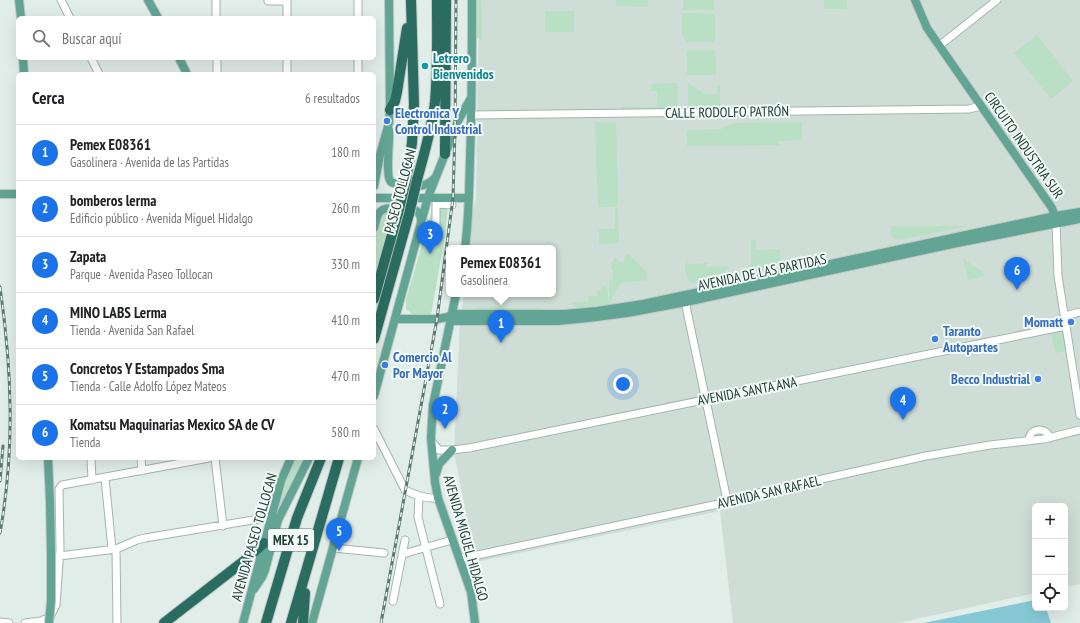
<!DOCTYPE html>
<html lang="es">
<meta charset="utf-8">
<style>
body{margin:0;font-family:"PT Sans Narrow",sans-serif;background:#f2f2f2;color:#202124}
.controls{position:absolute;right:12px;bottom:12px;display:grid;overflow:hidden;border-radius:6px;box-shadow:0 4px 16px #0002}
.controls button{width:36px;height:36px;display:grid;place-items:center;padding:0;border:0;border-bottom:1px solid #e0e0e0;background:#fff;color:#202124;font:20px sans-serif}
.you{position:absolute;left:623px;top:384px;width:14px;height:14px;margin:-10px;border:3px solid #fff;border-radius:50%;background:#1a73e8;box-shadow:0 0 0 6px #1a73e833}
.badge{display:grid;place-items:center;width:26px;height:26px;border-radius:50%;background:#1a73e8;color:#fff;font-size:13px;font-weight:700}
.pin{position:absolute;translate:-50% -33px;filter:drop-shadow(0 1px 2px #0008)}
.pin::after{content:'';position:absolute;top:21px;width:14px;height:12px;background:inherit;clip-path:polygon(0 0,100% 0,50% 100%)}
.popup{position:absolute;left:446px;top:245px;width:110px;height:52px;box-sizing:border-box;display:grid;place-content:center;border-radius:6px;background:#fff;filter:drop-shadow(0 1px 3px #0005);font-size:13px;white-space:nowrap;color:#757577}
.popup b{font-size:15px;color:#202124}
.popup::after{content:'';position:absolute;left:50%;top:100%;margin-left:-8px;border:8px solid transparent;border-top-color:#fff}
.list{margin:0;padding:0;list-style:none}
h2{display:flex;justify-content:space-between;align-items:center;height:52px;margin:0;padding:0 16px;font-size:17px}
h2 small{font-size:13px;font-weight:400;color:#757577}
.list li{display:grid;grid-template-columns:26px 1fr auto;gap:12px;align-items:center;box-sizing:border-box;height:56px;padding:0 16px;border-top:1px solid #e0e0e0}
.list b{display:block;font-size:15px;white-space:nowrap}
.list p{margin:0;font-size:13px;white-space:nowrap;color:#757577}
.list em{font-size:13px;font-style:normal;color:#757577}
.icon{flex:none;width:22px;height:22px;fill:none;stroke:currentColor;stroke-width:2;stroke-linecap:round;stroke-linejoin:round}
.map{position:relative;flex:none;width:1080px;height:623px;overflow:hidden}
.search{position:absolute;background:#fff;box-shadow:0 4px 16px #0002;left:16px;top:16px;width:360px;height:44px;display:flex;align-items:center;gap:10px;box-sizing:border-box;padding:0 14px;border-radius:6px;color:#757577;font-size:15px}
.panel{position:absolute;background:#fff;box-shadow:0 4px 16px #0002;left:16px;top:72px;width:360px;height:388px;border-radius:6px}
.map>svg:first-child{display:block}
.built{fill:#cfddd7}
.green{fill:#b9dfc4}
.water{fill:#86c9d5}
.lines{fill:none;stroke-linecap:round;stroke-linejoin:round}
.minor-casing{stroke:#a3b5af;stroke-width:9}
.major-casing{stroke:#c1c9c7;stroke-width:10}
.highway-casing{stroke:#c1c9c7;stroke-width:12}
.minor{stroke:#fff;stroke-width:7}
.major{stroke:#63a595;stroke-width:8}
.highway{stroke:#2a6d60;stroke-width:10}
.rail-casing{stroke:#5b7a72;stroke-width:3}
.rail{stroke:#f2f9f6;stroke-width:1.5;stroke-dasharray:4.5;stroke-linecap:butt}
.major-bridge-casing{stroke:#c1c9c7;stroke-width:10;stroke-linecap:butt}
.highway-bridge-casing{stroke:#c1c9c7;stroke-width:12;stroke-linecap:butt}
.major-bridge{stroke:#63a595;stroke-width:8}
.highway-bridge{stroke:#2a6d60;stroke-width:10}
.culture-dot{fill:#0f9aa8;stroke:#f2f9f6;stroke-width:1.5}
.shop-dot{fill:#3f7fe0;stroke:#f2f9f6;stroke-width:1.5}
.labels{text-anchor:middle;stroke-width:4;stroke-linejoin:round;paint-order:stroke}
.shield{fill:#f2f9f6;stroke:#5f7770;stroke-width:1}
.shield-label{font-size:13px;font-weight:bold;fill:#203f37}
.culture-label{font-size:14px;font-weight:bold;fill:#0d838f;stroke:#f2f9f6;text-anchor:start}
.street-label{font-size:14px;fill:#203f37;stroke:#f2f9f6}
.shop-label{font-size:14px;font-weight:bold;fill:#366cbe;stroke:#f2f9f6;text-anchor:start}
</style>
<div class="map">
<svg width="1080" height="623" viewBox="0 0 1080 623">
<rect width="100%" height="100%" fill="#e1ede8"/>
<path class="built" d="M479,0H1080V584L1065,587V506H1035V593L898,623H733L720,511L476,562L454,453L460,322L464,294H553V248H470L472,213L476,199Z"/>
<path class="green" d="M476,0H481L482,40L476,37Z
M616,0H648V7L616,6Z
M683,0H714V10H683Z
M824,0H847V9H824Z
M545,11H574V32H545Z
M682,13L715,14V42H685V37L682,35Z
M1037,35L1073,81L1051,99L1014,53Z
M687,50H715L716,75H687Z
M677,83L678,109L622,110V107H657V91H648L651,89L652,84Z
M688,83L705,94H717V85H720V107H688Z
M595,122H616L618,203L615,207H598Z
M802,122V140L779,141V145L687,146V130L721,129L735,123Z
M448,205L445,235L431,315L412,314L406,309V300L433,207Z
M618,207L619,243L599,244V229H615V210Z
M386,212H393L374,283V235L379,217Z
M891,226H969L899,240L894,239L891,235Z
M751,240H755L756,250L780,249V262L775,268L751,274Z
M627,255H630L648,273L647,280L621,283L609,303V280L613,279V270L611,269V263L615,258L622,263L624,262V258Z
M963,259L983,272L984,276L968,280Z
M686,260L688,264L707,263V267L730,266C716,284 679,296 686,260Z
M601,286H607L609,305L603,307L592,306L577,308L571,303L589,301L588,296H597V291H601Z
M504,306V308H538V310L520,313L474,312V308Z
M1062,331L1067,351L1055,353L1051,333Z
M296,458H305L283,505L275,516L285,478Z"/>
<path class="water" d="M1035,600V608H1046L1051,623H924Z"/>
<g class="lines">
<defs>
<path id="minor" d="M61,0L70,18
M216,0V18
M268,1H287
M287,18V0
M358,18V0
M939,46L997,0
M91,58L99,74
M217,58V74
M358,58V74
M287,74V58
M472,115L969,109L981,106
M421,223L436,226V204L452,205
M1056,223L1058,276L1080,415
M686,302L687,311L727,500
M1065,316L1080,312
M374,429L405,490C415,495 427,499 438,498
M1029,441C1028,429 1045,425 1050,438
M432,442L439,450H452L469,448L1066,326
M91,458L92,480
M141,458L142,471
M215,458L223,526
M105,478L112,549
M419,496L418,517L440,604
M333,548L384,553
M116,549L117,623
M403,554L452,540
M59,556L116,549L137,540L145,538L271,517
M459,559L723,503L727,500L926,456L990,445L1044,439L1080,430
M393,601L405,540
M0,622L9,623
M25,623L41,621L48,618L51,615L56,605L60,549L59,489L62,485L209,458"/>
<path id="major" d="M19,0L21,18
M148,0L158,18
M915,0L927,28L1052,208L1056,220
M23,58L24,74
M179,58L187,74
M389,130C390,140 385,177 391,182C396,185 404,185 410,185C420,187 427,186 435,178
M374,186L380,155L389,123L390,110L389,0
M0,194H18
M374,198H469
M374,228C376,222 376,215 381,211C386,206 409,207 415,210C419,212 421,216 421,220
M465,248C469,219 469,189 470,159C472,106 472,53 472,0
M456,294L433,405L432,420L431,438L435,482L438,498L471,592L475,623
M448,317L452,321H558L588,318L627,313L686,302L957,243L1080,219
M395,319H437L448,317L452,314H564L597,311L643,304L1055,216L1080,212
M374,396L428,197L459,119L471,98
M48,458L50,502L51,552
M436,474L439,464L452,450
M254,589L262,577L265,570L278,520L309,458
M243,623L281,481L291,458
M312,623L358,458"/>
<path id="highway" d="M390,110L395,101L397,92L407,28
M445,154L446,0
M406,180L412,143L414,105L411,0
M417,180C424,154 432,128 435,102C438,68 437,34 437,0
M374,299L398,213
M374,339L409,214
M164,623L244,561L264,543
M266,623L297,518L321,458
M291,623L339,458
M303,623L305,593"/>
</defs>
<use href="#minor" class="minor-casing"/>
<use href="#major" class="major-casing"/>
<use href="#highway" class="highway-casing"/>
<use href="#minor" class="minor"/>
<use href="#major" class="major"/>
<use href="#highway" class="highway"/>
<defs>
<path id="rail" d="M0,287C12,370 15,450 0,533
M0,481L3,446
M381,623L437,319L453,198L455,130L456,0"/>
</defs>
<use href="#rail" class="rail-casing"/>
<use href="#rail" class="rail"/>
<defs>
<path id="major-bridge" d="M49,623L51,601V552"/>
<path id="highway-bridge" d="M398,213L406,180
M409,214L417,180"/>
</defs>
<use href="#major-bridge" class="major-bridge-casing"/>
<use href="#highway-bridge" class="highway-bridge-casing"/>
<use href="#major-bridge" class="major-bridge"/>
<use href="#highway-bridge" class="highway-bridge"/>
</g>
<circle class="culture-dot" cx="425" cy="66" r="4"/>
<g class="shop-dot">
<circle cx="387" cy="121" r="4"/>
<circle cx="1071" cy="322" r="4"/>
<circle cx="935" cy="339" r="4"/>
<circle cx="385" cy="365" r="4"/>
<circle cx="1038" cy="379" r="4"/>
</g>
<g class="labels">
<rect class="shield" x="268" y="529" width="46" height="22" rx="3"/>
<g class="shield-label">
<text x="291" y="545">MEX 15</text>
</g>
<g class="culture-label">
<text x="433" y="63">Letrero<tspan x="433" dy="16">Bienvenidos</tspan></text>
</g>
<g class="street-label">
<text transform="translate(727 112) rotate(-1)" y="5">CALLE RODOLFO PATRÓN</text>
<text transform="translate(1024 145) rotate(55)" y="5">CIRCUITO INDUSTRIA SUR</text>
<text transform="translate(400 191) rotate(-75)" y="5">PASEO TOLLOCAN</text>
<text transform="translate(762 272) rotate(-12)" y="5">AVENIDA DE LAS PARTIDAS</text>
<text transform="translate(747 391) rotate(-11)" y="5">AVENIDA SANTA ANA</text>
<text transform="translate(769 492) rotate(-13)" y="5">AVENIDA SAN RAFAEL</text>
<text transform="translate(254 537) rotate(-74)" y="5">AVENIDA PASEO TOLLOCAN</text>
<text transform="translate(466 538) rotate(74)" y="5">AVENIDA MIGUEL HIDALGO</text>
</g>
<g class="shop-label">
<text x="395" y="118">Electronica Y<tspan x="395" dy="16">Control Industrial</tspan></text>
<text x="1063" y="327" text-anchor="end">Momatt</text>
<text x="943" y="336">Taranto<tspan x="943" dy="16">Autopartes</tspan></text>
<text x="393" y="362">Comercio Al<tspan x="393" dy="16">Por Mayor</tspan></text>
<text x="1030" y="384" text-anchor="end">Becco Industrial</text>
</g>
</g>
</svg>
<div class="controls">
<button>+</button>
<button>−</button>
<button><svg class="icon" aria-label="locate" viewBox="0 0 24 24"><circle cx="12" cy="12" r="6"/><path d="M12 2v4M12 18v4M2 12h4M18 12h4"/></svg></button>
</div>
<div class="you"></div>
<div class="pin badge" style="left:501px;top:343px">1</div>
<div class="popup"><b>Pemex E08361</b>Gasolinera</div>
<div class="pin badge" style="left:445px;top:429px">2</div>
<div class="pin badge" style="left:430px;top:254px">3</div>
<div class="pin badge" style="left:903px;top:420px">4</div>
<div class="pin badge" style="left:339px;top:551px">5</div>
<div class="pin badge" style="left:1017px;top:290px">6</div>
<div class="search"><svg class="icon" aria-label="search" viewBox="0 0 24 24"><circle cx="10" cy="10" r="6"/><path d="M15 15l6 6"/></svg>Buscar aquí</div>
<section class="panel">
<h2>Cerca<small>6 resultados</small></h2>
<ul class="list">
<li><span class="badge">1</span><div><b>Pemex E08361</b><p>Gasolinera · Avenida de las Partidas</p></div><em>180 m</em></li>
<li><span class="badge">2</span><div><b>bomberos lerma</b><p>Edificio público · Avenida Miguel Hidalgo</p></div><em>260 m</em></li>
<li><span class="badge">3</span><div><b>Zapata</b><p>Parque · Avenida Paseo Tollocan</p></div><em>330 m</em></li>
<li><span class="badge">4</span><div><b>MINO LABS Lerma</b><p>Tienda · Avenida San Rafael</p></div><em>410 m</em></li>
<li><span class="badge">5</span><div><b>Concretos Y Estampados Sma</b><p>Tienda · Calle Adolfo López Mateos</p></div><em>470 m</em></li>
<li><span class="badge">6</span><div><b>Komatsu Maquinarias Mexico SA de CV</b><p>Tienda</p></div><em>580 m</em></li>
</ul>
</section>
</div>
